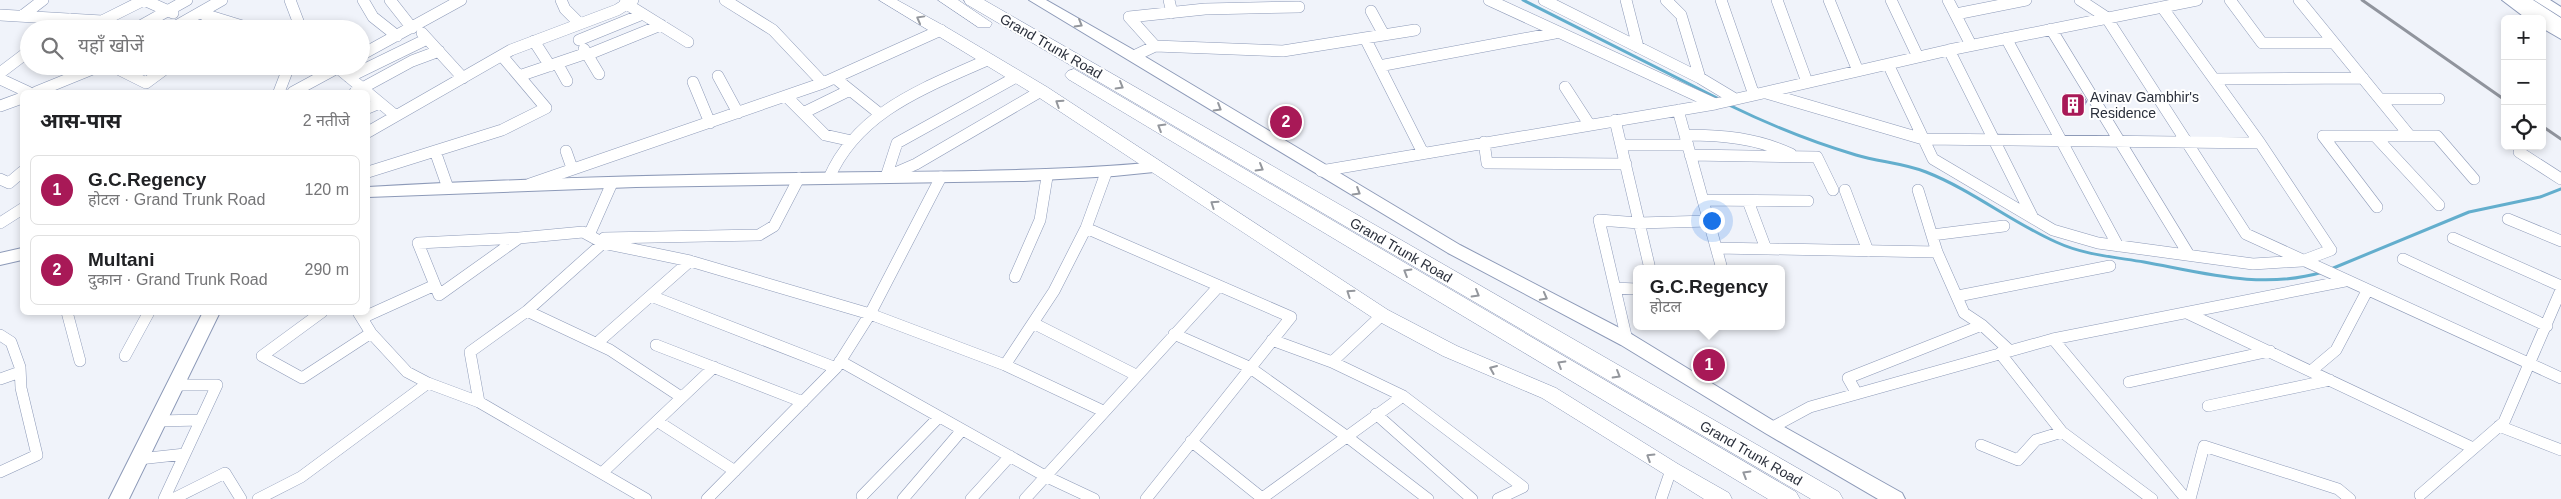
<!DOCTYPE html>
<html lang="hi">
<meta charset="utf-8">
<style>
body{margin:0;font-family:Arial,"Noto Sans Devanagari",sans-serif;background:#f6f6f6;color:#202124}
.controls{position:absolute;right:15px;top:15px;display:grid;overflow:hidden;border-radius:8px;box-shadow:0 2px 8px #0003}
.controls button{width:45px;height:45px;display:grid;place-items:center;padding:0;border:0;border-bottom:1px solid #e0e0e0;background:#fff;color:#202124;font:25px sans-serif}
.you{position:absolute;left:1711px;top:220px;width:18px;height:18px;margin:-12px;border:4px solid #fff;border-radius:50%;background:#1a73e8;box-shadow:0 0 0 8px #1a73e833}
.badge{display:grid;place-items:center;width:32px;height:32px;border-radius:50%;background:#a81957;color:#fff;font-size:16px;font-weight:700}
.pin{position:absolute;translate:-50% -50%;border:2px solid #fff;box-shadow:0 1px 5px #0006}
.popup{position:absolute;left:1633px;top:265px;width:152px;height:65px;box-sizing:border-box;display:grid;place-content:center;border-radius:8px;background:#fff;filter:drop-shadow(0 1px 4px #0005);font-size:16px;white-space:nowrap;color:#757577}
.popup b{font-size:19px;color:#202124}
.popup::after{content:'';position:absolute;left:50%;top:100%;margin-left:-10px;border:10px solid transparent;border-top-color:#fff}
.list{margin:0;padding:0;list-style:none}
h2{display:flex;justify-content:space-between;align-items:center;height:65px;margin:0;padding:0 20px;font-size:21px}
h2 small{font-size:16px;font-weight:400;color:#757577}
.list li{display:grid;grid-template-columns:32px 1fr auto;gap:15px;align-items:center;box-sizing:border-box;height:70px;margin:0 10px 10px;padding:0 10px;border:1px solid #e0e0e0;border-radius:8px}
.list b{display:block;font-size:19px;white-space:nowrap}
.list p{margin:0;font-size:16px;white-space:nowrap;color:#757577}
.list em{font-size:16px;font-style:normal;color:#757577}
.icon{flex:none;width:28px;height:28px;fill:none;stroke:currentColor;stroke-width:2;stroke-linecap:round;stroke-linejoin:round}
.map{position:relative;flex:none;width:2561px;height:499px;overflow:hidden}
.search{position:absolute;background:#fff;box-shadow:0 2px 8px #0003;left:20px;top:20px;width:350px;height:55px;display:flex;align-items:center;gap:12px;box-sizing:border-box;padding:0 18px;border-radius:28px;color:#757577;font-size:19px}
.panel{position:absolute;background:#fff;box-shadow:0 2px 8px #0003;left:20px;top:90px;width:350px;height:225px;border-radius:8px}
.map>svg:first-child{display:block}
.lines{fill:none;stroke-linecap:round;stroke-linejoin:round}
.stream{stroke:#63aecd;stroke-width:3}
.street-casing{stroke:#8d9ab8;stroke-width:12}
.secondary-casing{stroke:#8d9ab8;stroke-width:2}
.primary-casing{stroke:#8d9ab8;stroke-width:1}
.highway-casing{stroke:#8d9ab8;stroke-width:1}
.street{stroke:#fff;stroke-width:11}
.secondary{fill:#fff;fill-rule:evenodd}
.primary{fill:#fff;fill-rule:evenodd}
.highway{fill:#fff;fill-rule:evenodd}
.rail{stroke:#90949d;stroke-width:3}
.wall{fill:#adadd8}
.building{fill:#c9c9fb;stroke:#8d8db0}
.oneway{stroke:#94979d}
.labels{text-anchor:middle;stroke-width:4;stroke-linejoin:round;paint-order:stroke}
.street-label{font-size:14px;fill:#2a2f3b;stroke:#fff}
.poi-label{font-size:14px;fill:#2a2f3b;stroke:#fff;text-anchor:start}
</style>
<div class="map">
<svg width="2561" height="499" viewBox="0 0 2561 499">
<rect width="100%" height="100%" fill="#f0f3fa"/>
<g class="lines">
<path class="stream" d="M1523,0L1719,99
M1729,105C1770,125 1812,142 1856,155C1879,162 1903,163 1926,172C1972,190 2011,222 2056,242C2084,255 2114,257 2144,262C2204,273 2262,290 2323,272
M2331,269L2469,212L2540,197L2561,189"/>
<defs>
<path id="street" d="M144,0L173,13
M290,0L301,29
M363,0L373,17L397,36
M390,0L412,28
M561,0L565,9L579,23
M725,0L773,30L823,83
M1169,0L1172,13
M1489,0L1715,104
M1544,0L1700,78L1735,99
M1626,0L1638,47
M1666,0L1681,15L1700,78
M1721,0L1754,95
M1777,0L1807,82
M1829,0L1858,71
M1891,0L1918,57
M1948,0L1971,45
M2080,0L2106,17L2246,234L2561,378
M2230,0L2262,43H2334
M2299,0L2410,136
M625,3L688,42
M1371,11L1384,35
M200,13L252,29
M1956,14L2026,0
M0,15L102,21L144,0
M22,16L43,0
M1129,17L1155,46L1283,51L1415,30
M1129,17L1205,9L1299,7
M57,29L70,19
M135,29L187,0
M171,29L222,0
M197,29L214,18
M2051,29L2189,255
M422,33L463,78
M1365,38L1423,153
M2006,38L2118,246
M579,40L643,14
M534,41L550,66
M584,49L599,74
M1949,50L2033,218
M361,55L461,0
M587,55L661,25
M1134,56L1155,46
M557,63L567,81
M1888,64L1933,159L2053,230L2098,243L2253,264L2302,261L2331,250L2260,143L2162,7
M112,66L146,83L169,66
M1379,66L1555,33
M338,68L396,116
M0,73L29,51
M519,76L587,53
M718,76L738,113
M349,77L427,39
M835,78L880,114
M0,79L28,92
M2214,79L2363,78
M693,82L710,123
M1565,87L1589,124
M36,92L100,66
M279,92L289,66
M293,92L341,66
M355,92L412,61L439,51
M1766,93L1923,139L2260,143
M786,96L825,135L852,141
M2380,99H2439
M0,106L22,98
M368,108L380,103
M1678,110L1722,269
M803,113L850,90
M1615,120L1650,269
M368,132L511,50L617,10L633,0
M1685,135C1723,135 1756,138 1791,154
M2375,136L2439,205
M1484,142L1487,163L1626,164
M1621,145H1688
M435,151L448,188
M566,151L572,168
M2519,152L2561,179
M1690,155L1817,157L1833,190
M1321,171L1715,104L1949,50L2197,0
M368,172L502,130L546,108L502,56
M886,177L916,164L1041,91
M886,177L897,143L1016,77
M829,178C858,111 925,88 987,60
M0,179L9,183L22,172
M530,184L823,83L941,30
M1845,190L1868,251
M1918,190L1937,252L1964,313L1982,325L2009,350
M1703,200L1808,201
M1748,201L1766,249
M2377,207L2323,136H2437L2474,179
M2508,219L2561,241
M0,223L22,209
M1086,228L1291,317L1146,499
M589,235L612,183
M1932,235L2004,226
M519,238L439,295L418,243Z
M519,238L583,232L603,243L690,261L870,314L1005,365L1103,411
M604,238L759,235L774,226L799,178
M2453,238L2561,286
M1717,248L1937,252
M2403,259L2547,326
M1015,277L1040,220L1047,177
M1615,288L1636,289
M651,296L836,368
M1958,296L2110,266
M527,311L610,350L681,397
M67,312L80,361
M322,312L262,356L302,378L371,333
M358,312L371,333L407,372L428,383L479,402L646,499
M2187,313L2473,448
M362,318L435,285
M1033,323L1136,375
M1174,334L1249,367L1346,436L1428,499
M0,335L11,342L20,367L21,388L37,455L0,472
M2053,339L2186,499
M1272,340L1332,362L1403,396L1523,487L1498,499
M1627,340L1599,220L1639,223L1709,221
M597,343L690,261
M656,345L803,402
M2000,353L2062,432L2152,499
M125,356L149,312
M840,361L1045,476L1094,499
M1332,362L1382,315
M1005,365L1054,291L1086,228L1106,173
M2311,371L2336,350L2367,291
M0,379L20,372
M2129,382L2270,351
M1857,394L1848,378L1982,325
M479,402L470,352L527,311L603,243
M2208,406L2330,380
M1376,414L1472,499
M158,421L201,420
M657,421L735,471
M2499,426L2561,450
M1771,428L1810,407L2053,339L2345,281
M1191,441L1262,498
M1981,445L2018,460L2036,440L2062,432
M139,459L185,454
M603,472L714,367
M2420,495L2504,422L2561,290
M862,496L939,417
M164,499L217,385H176
M173,499L225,473L241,499
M258,499L301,477L428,383
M707,499L836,368L870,314L941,177
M903,499L962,430
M971,499L1010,456
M1025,499L1219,286
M1261,499L1403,396
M1661,499L1671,470
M2190,499L2204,446L2338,489L2350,499"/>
<path id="secondary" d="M1029,0H1046L1139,53L1460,245L1633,335L1777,423L1902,493L1905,499H1878L1765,433L1621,345L1448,253Z
M2502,0H2518L2561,29V39L2542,28V19H2527Z
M2534,0H2550L2561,7V17Z
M1159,162L1167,167L1164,171L1114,176L1024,181L636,187L368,197V187C511,179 654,175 797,173C918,171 1039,173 1159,162Z
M22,248V260L0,265V253Z
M203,312H220L129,499H109Z"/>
<path id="primary" d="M879,0H897L946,27L1047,87L1388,310L1457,346L1556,388L1678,464L1729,493L1732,499H1704L1542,398L1443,356L1376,320L1035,95Z"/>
<path id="highway" d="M938,0H958L992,23L990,27H978Z
M964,0H984L1839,492L1843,499H1811L966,4Z
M2514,0H2533L2561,18V31L2555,30Z
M1074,69L1796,492L1800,499H1768L1068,79L1065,75L1068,71Z"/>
</defs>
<use href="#street" class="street-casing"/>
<use href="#secondary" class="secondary-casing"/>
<use href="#primary" class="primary-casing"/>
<use href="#highway" class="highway-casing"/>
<use href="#street" class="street"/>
<use href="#secondary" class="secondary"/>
<use href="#primary" class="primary"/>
<use href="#highway" class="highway"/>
<path class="rail" d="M2362,0L2505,100
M2542,126L2561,139"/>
</g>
<path class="wall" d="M2065,94L2087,102L2083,109H2067L2062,101Z"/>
<path class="building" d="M2065,94H2082L2087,102H2070Z"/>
<defs><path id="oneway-chevron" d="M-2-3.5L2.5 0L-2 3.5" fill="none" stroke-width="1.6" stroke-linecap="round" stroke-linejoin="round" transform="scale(1.25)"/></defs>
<g class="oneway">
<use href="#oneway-chevron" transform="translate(920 19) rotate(-151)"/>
<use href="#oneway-chevron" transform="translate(1079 24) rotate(30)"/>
<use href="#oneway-chevron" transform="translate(1120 86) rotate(30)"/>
<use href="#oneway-chevron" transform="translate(1059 103) rotate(-147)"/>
<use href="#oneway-chevron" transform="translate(1218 108) rotate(31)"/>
<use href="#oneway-chevron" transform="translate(1161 127) rotate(-149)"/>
<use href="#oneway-chevron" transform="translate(1260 168) rotate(30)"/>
<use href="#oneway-chevron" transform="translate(1357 192) rotate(31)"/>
<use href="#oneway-chevron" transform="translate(1214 204) rotate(-146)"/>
<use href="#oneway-chevron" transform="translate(1407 272) rotate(-149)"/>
<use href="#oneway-chevron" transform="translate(1350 293) rotate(-146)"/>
<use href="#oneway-chevron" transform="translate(1476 294) rotate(30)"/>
<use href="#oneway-chevron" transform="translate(1544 297) rotate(28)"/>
<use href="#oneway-chevron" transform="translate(1561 364) rotate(-149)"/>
<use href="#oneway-chevron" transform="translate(1493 369) rotate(-157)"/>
<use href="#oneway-chevron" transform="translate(1617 375) rotate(30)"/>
<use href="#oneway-chevron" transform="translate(1650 457) rotate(-148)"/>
<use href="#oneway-chevron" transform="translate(1746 474) rotate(-149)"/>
</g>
<defs>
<symbol id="building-square" viewBox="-11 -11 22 22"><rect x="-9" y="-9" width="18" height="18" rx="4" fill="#a81957" stroke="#fff"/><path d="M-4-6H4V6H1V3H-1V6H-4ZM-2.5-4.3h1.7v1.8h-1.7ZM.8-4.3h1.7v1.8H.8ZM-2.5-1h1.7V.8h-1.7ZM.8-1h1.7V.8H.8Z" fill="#fff"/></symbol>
</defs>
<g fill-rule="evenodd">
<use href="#building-square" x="2059" y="91" width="28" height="28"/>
</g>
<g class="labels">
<g class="street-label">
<text transform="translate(1051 46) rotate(30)" y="5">Grand Trunk Road</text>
<text transform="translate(1401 250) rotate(30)" y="5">Grand Trunk Road</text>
<text transform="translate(1751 453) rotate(30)" y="5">Grand Trunk Road</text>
</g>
<g class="poi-label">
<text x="2090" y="102">Avinav Gambhir's<tspan x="2090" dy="16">Residence</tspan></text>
</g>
</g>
</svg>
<div class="controls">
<button>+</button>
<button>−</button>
<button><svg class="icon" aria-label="locate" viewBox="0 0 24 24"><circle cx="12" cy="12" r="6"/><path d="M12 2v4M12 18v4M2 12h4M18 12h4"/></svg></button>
</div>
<div class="you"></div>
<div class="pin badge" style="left:1709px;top:365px">1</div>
<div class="popup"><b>G.C.Regency</b>होटल</div>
<div class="pin badge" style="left:1286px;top:122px">2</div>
<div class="search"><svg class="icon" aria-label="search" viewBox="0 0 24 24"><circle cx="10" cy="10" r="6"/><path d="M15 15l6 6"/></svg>यहाँ खोजें</div>
<section class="panel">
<h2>आस-पास<small>2 नतीजे</small></h2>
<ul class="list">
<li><span class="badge">1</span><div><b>G.C.Regency</b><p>होटल · Grand Trunk Road</p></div><em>120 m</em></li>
<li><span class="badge">2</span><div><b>Multani</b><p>दुकान · Grand Trunk Road</p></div><em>290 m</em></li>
</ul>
</section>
</div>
